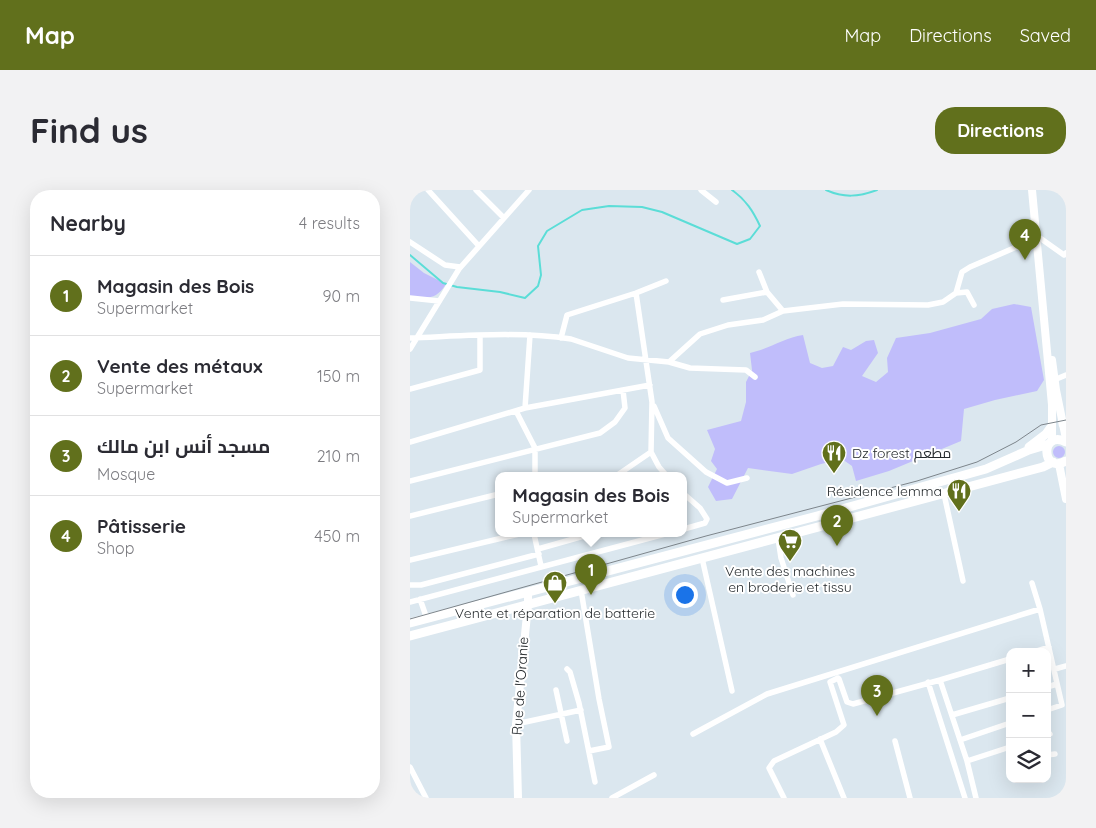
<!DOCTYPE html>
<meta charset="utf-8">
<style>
body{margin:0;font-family:Quicksand,Cairo,sans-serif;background:#f2f2f3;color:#2b2b33}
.controls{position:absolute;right:15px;bottom:15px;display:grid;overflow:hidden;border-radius:10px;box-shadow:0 5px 20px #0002}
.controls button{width:45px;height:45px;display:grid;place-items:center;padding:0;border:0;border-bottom:1px solid #e1e1e2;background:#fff;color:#2b2b33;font:25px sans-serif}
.you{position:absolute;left:274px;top:404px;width:18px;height:18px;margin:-12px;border:4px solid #fff;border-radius:50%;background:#1a73e8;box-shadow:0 0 0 8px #1a73e833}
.badge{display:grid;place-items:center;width:32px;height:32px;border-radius:50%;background:#61701c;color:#fff;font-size:16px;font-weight:700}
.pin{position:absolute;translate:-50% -41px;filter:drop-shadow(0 1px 2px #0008)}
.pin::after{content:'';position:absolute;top:26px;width:18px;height:15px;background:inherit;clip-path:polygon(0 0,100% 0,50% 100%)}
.popup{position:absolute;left:85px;top:282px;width:192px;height:65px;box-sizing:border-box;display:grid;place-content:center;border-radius:10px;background:#fff;filter:drop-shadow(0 1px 4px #0005);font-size:16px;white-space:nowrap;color:#7c7c81}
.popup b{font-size:19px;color:#2b2b33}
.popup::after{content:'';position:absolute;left:50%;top:100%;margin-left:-10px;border:10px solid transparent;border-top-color:#fff}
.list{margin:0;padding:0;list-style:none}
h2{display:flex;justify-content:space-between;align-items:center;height:65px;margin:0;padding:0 20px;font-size:21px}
h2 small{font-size:16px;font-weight:400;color:#7c7c81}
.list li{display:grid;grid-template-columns:32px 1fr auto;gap:15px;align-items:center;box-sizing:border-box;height:80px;padding:0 20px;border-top:1px solid #e1e1e2}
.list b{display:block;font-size:19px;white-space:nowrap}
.list p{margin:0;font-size:16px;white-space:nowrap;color:#7c7c81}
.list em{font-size:16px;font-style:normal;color:#7c7c81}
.icon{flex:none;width:28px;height:28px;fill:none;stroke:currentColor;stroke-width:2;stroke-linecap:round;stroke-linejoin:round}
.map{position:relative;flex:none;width:656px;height:608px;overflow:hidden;border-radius:20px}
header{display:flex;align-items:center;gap:30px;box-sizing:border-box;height:70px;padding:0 25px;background:#61701c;color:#fff}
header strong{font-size:24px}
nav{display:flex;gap:28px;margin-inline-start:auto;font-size:18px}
.intro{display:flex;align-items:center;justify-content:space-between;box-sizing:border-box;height:120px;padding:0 30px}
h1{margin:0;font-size:35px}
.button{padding:12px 22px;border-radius:20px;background:#61701c;color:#fff;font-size:18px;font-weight:700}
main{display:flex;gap:30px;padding:0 30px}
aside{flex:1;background:#fff;border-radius:20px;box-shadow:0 5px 20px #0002}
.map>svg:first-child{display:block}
.green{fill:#c0bdfb}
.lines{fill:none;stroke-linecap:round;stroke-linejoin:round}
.stream{stroke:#5bddd7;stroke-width:2}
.street{stroke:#fff;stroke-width:5.5}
.secondary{stroke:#fff;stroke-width:8}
.primary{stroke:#fff;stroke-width:9}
.tram{stroke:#7d858b;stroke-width:1}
.labels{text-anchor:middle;stroke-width:4;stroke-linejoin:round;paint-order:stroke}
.poi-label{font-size:14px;fill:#24292c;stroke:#fff}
.street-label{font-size:14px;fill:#24292c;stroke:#fff}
</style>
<header>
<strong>Map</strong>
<nav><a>Map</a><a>Directions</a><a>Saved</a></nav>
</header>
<div class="intro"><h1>Find us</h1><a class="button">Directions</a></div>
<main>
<aside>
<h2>Nearby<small>4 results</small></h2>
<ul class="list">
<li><span class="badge">1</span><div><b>Magasin des Bois</b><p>Supermarket</p></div><em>90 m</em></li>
<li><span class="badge">2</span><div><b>Vente des métaux</b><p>Supermarket</p></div><em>150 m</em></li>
<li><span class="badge">3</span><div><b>مسجد أنس ابن مالك</b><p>Mosque</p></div><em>210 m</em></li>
<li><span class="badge">4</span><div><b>Pâtisserie</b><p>Shop</p></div><em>450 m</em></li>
</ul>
</aside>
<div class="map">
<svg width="656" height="608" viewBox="0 0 656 608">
<rect width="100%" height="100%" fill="#dbe7ef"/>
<path class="green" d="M0,72L14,83L36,94C26,110 17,109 0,106Z
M604,114L621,117L634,190L627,201L585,210L554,219L551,251L479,281L446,291L442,276L432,269L411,274L382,284L338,278L322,309L306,311L298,297L307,279L301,271L305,259L297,240L331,231L336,212V192L342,180L340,163C359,159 374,148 393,145L400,173L412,178L423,176L433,157L441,160L456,151L464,150L468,163L452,186L466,192L478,182L477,168L486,148L520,143L571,129L582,119Z
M643 262a6 6 0 1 1 12 0a6 6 0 1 1-12 0Z"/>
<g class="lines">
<path class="stream" d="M416,0C434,8 448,7 467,0
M0,65L33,93L47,97L90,102L115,108L128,96L131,85L128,56L137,41L172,20L199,16L232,17L252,22L327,54L340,49L350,36C343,21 336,10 322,0"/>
<path class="street" d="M18,0L68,55
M66,0L94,28
M291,0L306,12
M630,48L654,65L656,63
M0,52L35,75L50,77
M349,82L357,102L373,121
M226,103L242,212L241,262L249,277L257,286
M546,103L557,102L564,115
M0,108L29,111
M313,110L357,102
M0,148C53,146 108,141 161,149L218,168L259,172L280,178L336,180L345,187
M151,148L157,125L226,103L256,91
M0,159L49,79L119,0
M259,172L290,144L318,135L353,130L373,121L433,114L518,115L533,112L546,103L552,82L560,77L625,49
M644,190L656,185
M0,199L70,180V146
M244,216L258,248L296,282L317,293L337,288
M115,218L120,145
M106,221L125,258V286
M0,252L115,218L240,195
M206,286L241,262
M0,291L190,243L205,232L215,218L213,200
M274,304L290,318L297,329L295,333L274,339
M534,304L553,391
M0,326L89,304
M124,344L131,376
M368,348L371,368L383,405
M128,359L181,344
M292,368L322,501
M0,370L109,344
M622,393L630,419L652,515L637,520
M0,395H11L129,364
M171,400L189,509L199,557L179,561
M10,409L17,429
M0,412L255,344
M623,462L639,457
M157,479L160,482L169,513L185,592
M645,479L656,476
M530,490L557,571L566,608
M518,492L555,608
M637,497L647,494
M146,500L157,551
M542,525L600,508
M106,534L171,520
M283,544L357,504L630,419
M637,545L640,544
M410,549L434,608
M550,550L600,533
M485,551L500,608
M637,565L645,564
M557,571L600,557
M0,577L16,608
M202,608L244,585
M374,608L359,578L364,571L426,542L434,535L420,492L428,488L429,489L437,512L443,514L530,490L600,469
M652,608L656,607"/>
<path class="secondary" d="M622,0L642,215V251
M642,170L646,200L656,249
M649,274L656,309
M108,608L106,534L118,415V402"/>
<path class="primary" d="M653,234L656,237
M656,252C630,239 631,285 656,271
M619,257L636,244L641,237
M0,433L407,326L576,279L619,260L639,254
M0,446L633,277L643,272"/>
<path class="tram" d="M0,429L296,346L507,291L567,272L606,252L631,235L656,230"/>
</g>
<defs>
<symbol id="restaurant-pin" viewBox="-11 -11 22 30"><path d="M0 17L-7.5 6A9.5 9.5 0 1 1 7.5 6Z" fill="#61701c" stroke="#fff"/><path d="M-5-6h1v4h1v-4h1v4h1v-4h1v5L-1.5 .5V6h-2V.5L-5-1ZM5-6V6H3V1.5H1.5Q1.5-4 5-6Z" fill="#fff"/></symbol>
<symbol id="supermarket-pin" viewBox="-11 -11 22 30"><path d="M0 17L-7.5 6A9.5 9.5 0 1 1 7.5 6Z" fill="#61701c" stroke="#fff"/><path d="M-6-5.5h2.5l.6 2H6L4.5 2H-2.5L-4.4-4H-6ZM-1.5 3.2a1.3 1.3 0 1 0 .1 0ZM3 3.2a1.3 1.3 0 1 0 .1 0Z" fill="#fff"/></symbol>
<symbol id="shop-pin" viewBox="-11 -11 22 30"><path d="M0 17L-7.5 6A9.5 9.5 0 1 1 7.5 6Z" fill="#61701c" stroke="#fff"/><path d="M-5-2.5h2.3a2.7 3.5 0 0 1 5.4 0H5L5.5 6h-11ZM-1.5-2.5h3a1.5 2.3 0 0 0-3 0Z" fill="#fff"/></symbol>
</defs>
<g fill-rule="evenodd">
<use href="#restaurant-pin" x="410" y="249" width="28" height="38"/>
<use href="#restaurant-pin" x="535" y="287" width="28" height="38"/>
<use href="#supermarket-pin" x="366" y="337" width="28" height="38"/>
<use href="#shop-pin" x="131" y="379" width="28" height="38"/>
</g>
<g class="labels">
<g class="poi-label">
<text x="442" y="268" text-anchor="start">Dz forest مطعم</text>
<text x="532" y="306" text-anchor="end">Résidence lemma</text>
<text x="380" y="386">Vente des machines<tspan x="380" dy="16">en broderie et tissu</tspan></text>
<text x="145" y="428">Vente et réparation de batterie</text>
</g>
<g class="street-label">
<text transform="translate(110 496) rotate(-86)" y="5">Rue de l'Oranie</text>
</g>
</g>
</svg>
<div class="controls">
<button>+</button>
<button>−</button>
<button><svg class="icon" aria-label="layers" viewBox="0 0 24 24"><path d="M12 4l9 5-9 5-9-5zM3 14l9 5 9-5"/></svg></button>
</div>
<div class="you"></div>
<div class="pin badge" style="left:181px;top:405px">1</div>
<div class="popup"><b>Magasin des Bois</b>Supermarket</div>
<div class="pin badge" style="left:427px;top:356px">2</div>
<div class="pin badge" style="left:467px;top:526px">3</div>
<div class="pin badge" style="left:615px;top:70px">4</div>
</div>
</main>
